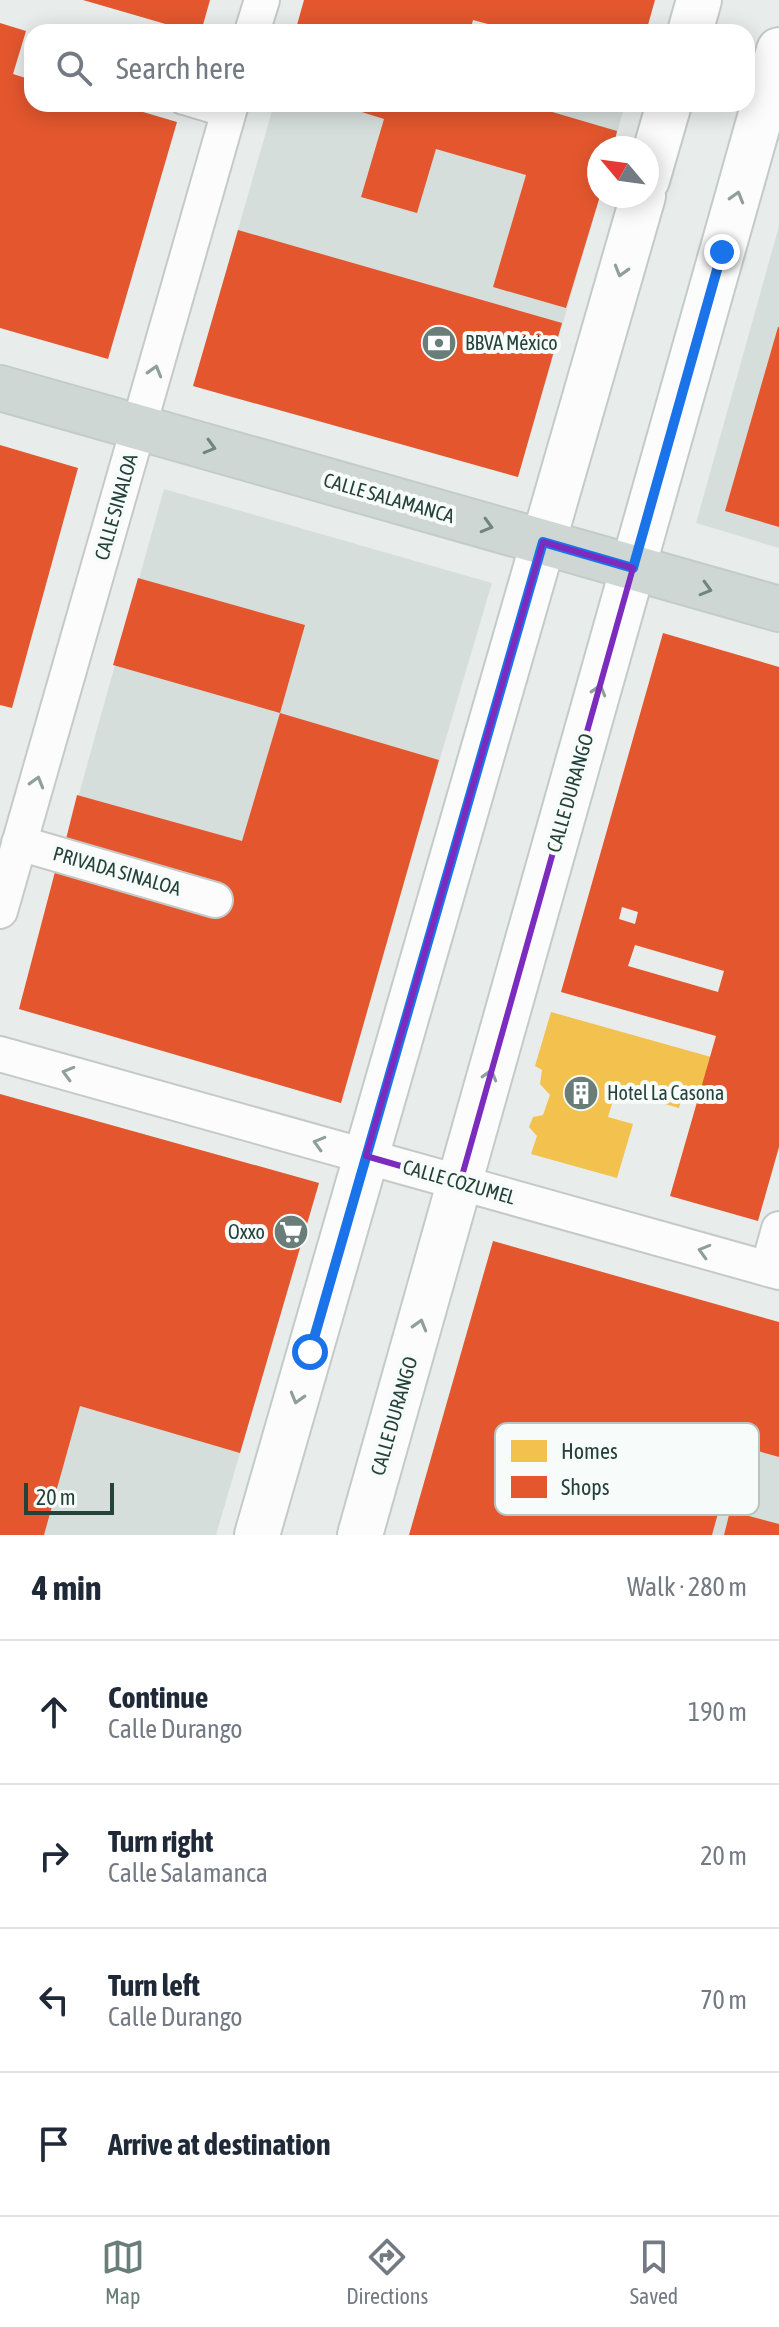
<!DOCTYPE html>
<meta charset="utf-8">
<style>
body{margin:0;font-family:"Asap Condensed",sans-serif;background:#f2f2f3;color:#1f2937}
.compass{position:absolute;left:587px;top:136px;width:72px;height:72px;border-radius:50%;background:#fff;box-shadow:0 4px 20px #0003;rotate:299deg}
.scale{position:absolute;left:24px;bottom:20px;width:90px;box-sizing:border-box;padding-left:8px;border:4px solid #24423a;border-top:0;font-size:22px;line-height:28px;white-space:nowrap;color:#24423a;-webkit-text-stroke:6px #f7fbf9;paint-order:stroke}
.stop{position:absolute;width:24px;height:24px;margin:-18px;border:6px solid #1a73e8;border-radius:50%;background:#fff}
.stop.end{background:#1a73e8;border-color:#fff;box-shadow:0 2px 8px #0008}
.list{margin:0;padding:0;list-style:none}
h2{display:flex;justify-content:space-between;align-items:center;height:104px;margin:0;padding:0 32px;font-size:34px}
h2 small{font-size:26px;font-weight:400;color:#747a83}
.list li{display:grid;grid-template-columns:52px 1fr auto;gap:24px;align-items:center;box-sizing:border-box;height:144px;padding:0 32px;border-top:2px solid #e0e1e3}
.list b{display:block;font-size:30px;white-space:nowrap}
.list p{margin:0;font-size:26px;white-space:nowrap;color:#747a83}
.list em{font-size:26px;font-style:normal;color:#747a83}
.icon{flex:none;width:44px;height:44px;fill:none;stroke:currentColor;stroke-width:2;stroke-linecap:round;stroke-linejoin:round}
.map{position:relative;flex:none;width:779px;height:1535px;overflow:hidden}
.search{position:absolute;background:#fff;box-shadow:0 4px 20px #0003;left:24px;right:24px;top:24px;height:88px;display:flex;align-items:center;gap:20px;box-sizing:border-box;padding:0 28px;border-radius:24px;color:#747a83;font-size:30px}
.sheet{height:680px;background:#fff}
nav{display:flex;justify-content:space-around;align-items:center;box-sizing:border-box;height:112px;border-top:2px solid #e0e1e3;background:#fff;font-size:22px;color:#747a83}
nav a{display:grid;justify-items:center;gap:4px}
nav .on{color:#697e78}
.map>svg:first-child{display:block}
.built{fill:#d6dedb}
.homes{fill:#f2c14e}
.shops{fill:#e4572e;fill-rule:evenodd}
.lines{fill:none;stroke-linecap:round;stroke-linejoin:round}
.lane-casing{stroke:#c5cac8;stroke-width:22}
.street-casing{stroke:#c5cac8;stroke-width:38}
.secondary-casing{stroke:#c3cbc8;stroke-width:48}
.primary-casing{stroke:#c3ccc9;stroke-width:48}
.lane{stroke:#fcfcfc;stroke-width:18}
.street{stroke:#fcfcfc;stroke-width:34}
.secondary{stroke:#fcfcfc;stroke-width:44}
.primary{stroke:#cfd7d5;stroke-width:44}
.oneway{stroke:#909f9b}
.oneway2{stroke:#718580}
.route{stroke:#1a73e8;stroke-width:10}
.marked{fill:none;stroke:#7b2cbf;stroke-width:6;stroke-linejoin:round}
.labels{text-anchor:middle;stroke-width:8;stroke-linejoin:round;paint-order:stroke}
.poi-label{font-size:20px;fill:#24423a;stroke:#f7fbf9;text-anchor:start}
.street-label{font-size:20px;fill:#24423a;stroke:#f7fbf9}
.key{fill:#f7fbf9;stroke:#b8c4c0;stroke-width:2}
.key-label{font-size:22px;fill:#24423a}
</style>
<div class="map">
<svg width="779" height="1535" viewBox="0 0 779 1535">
<rect width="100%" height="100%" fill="#e8edeb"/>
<path class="built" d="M274,104H625L613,148H599L600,196L518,477L193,386Z
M779,226V548L696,523Z
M164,489L492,583L391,924L341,1103L19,1009Z
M0,1094L319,1183L216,1535H0Z
M774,1321L779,1322V1535H640L723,1495Z"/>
<path class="homes" d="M551,1012L711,1057L700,1096L684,1091L679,1108L616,1090L608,1117L633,1124L617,1178L531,1154L537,1136L529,1127L533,1117L543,1115L550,1095L540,1084L542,1070L535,1066Z"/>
<path class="shops" d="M83,0H210L201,32H193Z
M304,0H655L646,32H517L473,20L470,32H295Z
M0,23L26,31L13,74L32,80V104H116L177,122L108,359L0,328Z
M336,104H525L617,131L613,148H599L600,196L566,308L493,287L526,175L436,149L417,213L361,197L384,119Z
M238,230L562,323L518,477L193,386Z
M778,327H779V527L725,511Z
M0,445L78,468L12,708L0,705Z
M138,578L305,625L280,713L113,665Z
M663,633L779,667V1147L758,1221L670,1196L716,1036L561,992ZM622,907L638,912L635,924L619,919ZM635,945L724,971L718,992L628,966Z
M280,713L439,760L341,1103L19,1009L56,868L221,916L229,889L65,843L77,795L242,841Z
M0,1094L319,1183L240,1453L80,1406L44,1535H0Z
M493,1241L779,1322V1457L737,1445L712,1535H409Z
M730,1511L779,1524V1535H724Z"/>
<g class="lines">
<defs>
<path id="lane" d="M180,104L227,118"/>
<path id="street" d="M252,32L262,0
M19,843L215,900
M0,911L231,104
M0,1054L779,1272
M768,1269L779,1229"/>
<path id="secondary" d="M690,32L699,0
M647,180L669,104
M257,1535L643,196
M360,1535L779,50"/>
<path id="primary" d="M0,388L779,609"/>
</defs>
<use href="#lane" class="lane-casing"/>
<use href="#street" class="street-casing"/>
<use href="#secondary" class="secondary-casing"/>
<use href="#primary" class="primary-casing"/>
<use href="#lane" class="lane"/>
<use href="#street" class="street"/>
<use href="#secondary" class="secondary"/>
<use href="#primary" class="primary"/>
</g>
<defs><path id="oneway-chevron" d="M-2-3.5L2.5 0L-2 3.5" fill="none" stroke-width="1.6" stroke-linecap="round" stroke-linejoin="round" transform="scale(2)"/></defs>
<g class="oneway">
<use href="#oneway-chevron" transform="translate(737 197) rotate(-74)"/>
<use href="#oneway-chevron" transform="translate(621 271) rotate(106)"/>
<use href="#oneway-chevron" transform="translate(155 371) rotate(-74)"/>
<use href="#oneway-chevron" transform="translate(599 690) rotate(-74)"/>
<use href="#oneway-chevron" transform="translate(37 782) rotate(-74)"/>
<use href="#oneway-chevron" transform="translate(68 1073) rotate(-164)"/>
<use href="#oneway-chevron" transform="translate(490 1075) rotate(-74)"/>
<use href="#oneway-chevron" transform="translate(319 1143) rotate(-164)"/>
<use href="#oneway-chevron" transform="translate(704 1251) rotate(-164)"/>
<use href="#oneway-chevron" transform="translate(420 1325) rotate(-74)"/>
<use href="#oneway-chevron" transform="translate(297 1398) rotate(106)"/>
</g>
<g class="oneway2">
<use href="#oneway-chevron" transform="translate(210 447) rotate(16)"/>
<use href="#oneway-chevron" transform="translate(487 526) rotate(16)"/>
<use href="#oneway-chevron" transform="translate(706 589) rotate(16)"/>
</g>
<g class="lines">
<path class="route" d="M310,1352L543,542L633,568L722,252"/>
</g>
<path class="marked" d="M543,542L633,568L460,1183L366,1156Z"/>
<defs>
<symbol id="bank-disc" viewBox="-11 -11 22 22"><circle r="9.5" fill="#697e78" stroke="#f7fbf9"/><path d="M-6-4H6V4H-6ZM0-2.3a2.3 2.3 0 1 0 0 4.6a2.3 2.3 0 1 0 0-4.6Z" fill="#fff"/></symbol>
<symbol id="building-disc" viewBox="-11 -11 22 22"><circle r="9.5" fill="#697e78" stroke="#f7fbf9"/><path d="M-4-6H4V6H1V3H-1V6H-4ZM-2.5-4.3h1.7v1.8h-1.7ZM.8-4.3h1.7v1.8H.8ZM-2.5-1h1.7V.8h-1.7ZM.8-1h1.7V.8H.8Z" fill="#fff"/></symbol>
<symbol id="supermarket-disc" viewBox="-11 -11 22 22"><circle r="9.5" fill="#697e78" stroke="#f7fbf9"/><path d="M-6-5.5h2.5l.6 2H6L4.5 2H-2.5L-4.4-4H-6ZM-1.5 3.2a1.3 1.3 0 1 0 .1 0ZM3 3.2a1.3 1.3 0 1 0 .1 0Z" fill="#fff"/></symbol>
</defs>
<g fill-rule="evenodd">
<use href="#bank-disc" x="419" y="323" width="40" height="40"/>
<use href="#building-disc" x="561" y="1073" width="40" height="40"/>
<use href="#supermarket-disc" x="271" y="1212" width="40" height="40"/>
</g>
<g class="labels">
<g class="poi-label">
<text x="465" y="350">BBVA México</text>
<text x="607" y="1100">Hotel La Casona</text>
<text x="265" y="1239" text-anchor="end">Oxxo</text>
</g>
<g class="street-label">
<text transform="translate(389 498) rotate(16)" y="7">CALLE SALAMANCA</text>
<text transform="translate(116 507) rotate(-74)" y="7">CALLE SINALOA</text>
<text transform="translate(570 793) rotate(-74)" y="7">CALLE DURANGO</text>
<text transform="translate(117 871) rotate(16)" y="7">PRIVADA SINALOA</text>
<text transform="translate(459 1182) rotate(16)" y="7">CALLE COZUMEL</text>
<text transform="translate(394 1416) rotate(-74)" y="7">CALLE DURANGO</text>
</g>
</g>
<rect x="495" y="1423" width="264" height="92" rx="12" class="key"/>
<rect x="511" y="1440" width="36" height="22" fill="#f2c14e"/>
<rect x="511" y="1476" width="36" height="22" fill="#e4572e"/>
<g class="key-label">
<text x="561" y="1459">Homes</text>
<text x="561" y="1495">Shops</text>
</g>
</svg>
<svg class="compass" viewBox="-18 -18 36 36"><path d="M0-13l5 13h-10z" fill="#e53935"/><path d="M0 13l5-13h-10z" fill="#747a83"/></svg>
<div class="scale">20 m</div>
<div class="stop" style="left:310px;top:1352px"></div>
<div class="stop end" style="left:722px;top:252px"></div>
<div class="search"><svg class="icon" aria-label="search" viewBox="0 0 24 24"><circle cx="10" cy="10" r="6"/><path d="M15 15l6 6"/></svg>Search here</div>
</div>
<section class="sheet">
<h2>4 min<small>Walk · 280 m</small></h2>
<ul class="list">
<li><svg class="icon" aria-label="ahead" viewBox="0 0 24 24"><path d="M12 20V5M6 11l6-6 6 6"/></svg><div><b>Continue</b><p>Calle Durango</p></div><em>190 m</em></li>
<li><svg class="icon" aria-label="right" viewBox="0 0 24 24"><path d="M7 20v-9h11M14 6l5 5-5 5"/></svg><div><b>Turn right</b><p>Calle Salamanca</p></div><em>20 m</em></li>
<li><svg class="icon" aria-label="left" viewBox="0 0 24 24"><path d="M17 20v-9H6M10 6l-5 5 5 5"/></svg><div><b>Turn left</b><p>Calle Durango</p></div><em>70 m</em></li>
<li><svg class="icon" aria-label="arrive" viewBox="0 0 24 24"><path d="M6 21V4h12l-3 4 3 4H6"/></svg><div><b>Arrive at destination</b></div></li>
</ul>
</section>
<nav>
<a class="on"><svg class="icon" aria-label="map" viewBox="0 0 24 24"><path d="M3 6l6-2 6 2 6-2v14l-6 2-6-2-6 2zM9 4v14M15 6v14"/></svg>Map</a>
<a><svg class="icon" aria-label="directions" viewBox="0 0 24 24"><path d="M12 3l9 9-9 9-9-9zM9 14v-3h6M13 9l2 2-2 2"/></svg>Directions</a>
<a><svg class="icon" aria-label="saved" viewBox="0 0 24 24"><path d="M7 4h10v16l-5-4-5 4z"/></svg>Saved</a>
</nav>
